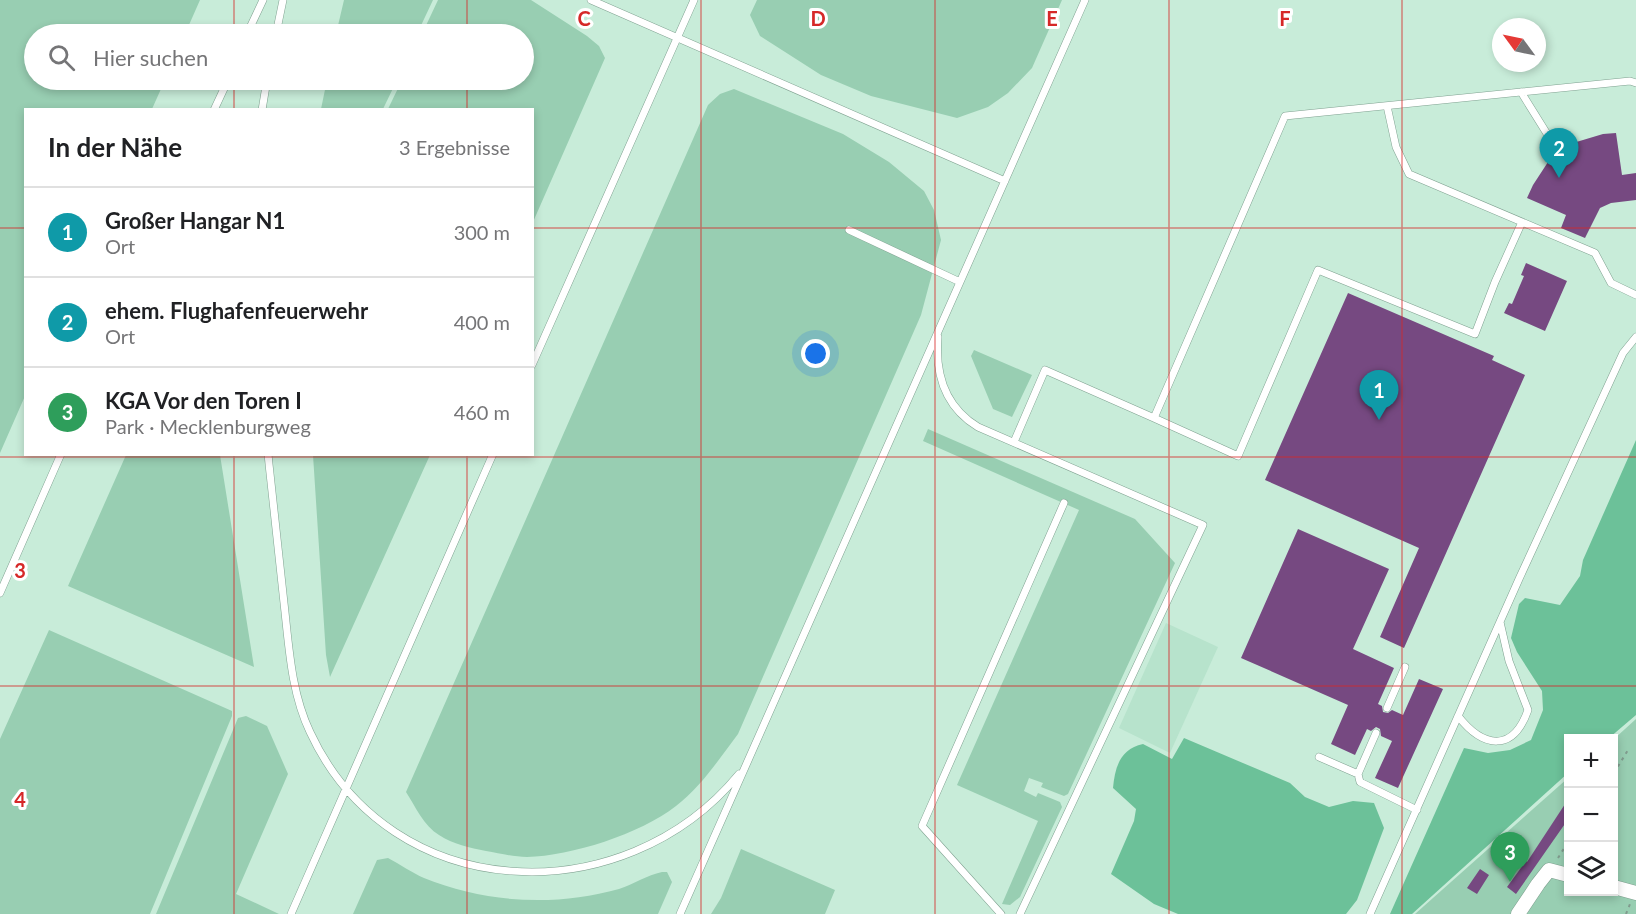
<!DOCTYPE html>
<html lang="de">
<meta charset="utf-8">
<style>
body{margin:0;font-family:Lato,sans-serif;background:#f6f6f6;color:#202124}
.controls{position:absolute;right:18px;bottom:18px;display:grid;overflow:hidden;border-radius:0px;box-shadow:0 3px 9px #0003}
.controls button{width:54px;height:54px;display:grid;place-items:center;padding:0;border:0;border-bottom:2px solid #e0e0e0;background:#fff;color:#202124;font:30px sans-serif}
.compass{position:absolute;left:1492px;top:18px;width:54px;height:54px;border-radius:50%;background:#fff;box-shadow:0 3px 9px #0003;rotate:303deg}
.you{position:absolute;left:816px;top:354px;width:21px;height:21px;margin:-15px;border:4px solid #fff;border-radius:50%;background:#1a73e8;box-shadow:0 0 0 9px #1a73e833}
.badge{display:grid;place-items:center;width:39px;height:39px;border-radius:50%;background:#7f2592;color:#fff;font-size:20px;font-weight:700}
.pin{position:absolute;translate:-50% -50px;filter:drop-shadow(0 2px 3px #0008)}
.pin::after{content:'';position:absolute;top:32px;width:21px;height:18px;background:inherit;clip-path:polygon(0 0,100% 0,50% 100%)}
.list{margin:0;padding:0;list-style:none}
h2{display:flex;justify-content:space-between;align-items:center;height:78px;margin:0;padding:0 24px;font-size:26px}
h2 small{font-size:20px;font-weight:400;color:#757577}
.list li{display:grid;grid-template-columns:39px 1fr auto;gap:18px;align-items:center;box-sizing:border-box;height:90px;padding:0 24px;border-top:2px solid #e0e0e0}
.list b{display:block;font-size:22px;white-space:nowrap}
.list p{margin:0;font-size:20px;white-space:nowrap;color:#757577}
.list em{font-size:20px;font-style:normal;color:#757577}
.icon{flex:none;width:33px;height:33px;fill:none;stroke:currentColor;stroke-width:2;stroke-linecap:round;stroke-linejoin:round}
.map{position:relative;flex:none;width:1636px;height:914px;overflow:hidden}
.search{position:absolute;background:#fff;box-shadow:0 3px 9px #0003;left:24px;top:24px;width:510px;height:66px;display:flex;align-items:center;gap:15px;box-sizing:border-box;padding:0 21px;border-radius:33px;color:#757577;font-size:22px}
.panel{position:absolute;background:#fff;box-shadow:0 3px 9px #0003;left:24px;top:108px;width:510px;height:348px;border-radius:0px}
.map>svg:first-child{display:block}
.built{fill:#b7e3cc}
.green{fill:#98ceb2}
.forest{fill:#6cc199}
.building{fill:#764981}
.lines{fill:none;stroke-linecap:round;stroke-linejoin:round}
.service-casing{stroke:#7fa190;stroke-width:8}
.minor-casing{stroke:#7fa190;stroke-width:15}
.path{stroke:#819c8e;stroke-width:2;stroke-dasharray:3 4.5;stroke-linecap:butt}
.service{stroke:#fff;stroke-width:7}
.minor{stroke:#fff;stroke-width:14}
.grid{fill:none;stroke:#d62828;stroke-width:1.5;stroke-opacity:0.55}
.grid-label{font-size:20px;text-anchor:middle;font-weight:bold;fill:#d62828;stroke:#fff;stroke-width:6;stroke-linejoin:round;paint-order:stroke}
</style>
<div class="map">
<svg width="1636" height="914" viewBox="0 0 1636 914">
<rect width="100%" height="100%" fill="#c8ecd9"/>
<path class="built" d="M1166,623L1218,647L1170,753L1119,728Z"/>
<path class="green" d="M0,0H200L185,34H34V80H165L152,109L26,110L25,396L0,453Z
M344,0H433L417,34H336Z
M438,0H531L587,36L599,46L605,58L533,222L532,110L388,109L402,80H524V34H422Z
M757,0H1062L1032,68L1008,93L988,107L957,118L871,96L821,75L760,36L750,15Z
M327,80H397L383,109H321Z
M734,89L843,134L889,162L924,191L934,210L941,240L921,315L738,734C719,759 701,787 676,806C640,834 571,856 527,857C513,857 499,853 486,851C470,848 453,844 439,835C424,826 415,806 406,792L708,105L720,94Z
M974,350L1032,375L1012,417L993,409L971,356Z
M928,429L1135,519L1175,563L1068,794L1064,796L1041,787L1043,783L1029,778L1024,791L1036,797L1038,793L1060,802L1062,807L1020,897L1010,905L1002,904L1038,821L957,785L1079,510L923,441Z
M126,455H220L254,667L68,586Z
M313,455H430L330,677L326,655Z
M49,630L232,711V716L150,914H0V739Z
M246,716L267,726L288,774L236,894L279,914H156L238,718Z
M1636,719V914H1415L1568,778V892H1614V739Z
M741,849L835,890L825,914H711L721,898Z
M388,858C400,864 412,873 424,878C486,903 555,907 619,889C634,884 647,875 662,872H667L672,882L658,914H353L377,860Z"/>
<path class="forest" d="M1636,440V715L1609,738H1568V773L1412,914H1390L1464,748L1488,753L1510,750L1531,740L1543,710L1542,691L1517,652L1511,638L1519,604L1525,598L1560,605L1580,576L1583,560Z
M1184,738L1290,783L1305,797L1329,807L1353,801L1374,803L1384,828L1357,900L1346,914H1178L1154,904L1111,874L1134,821L1136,809L1113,788C1115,767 1120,749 1143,744L1172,759Z"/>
<path class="building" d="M1616,133L1622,175L1636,173V200L1611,203L1600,208L1585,238L1561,228L1566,215L1527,198L1533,185L1548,162L1555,156L1559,159L1562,157L1564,150L1573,143L1603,134Z
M1526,263L1567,281L1545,331L1504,313L1509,303L1512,304L1524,276L1521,275Z
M1348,293L1494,356L1492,360L1525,375L1404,648L1380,637L1419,548L1265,480Z
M1298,529L1389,569L1353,649L1394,668L1378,704L1382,706L1383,712L1388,713L1392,710L1403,715L1419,679L1443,689L1398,788L1375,778L1392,741L1381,736L1380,729L1376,727L1371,731L1367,729L1355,755L1331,744L1348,705L1241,658Z
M1569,798V818L1516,894L1507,887L1526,861L1527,862Z
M1480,869L1489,875L1477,894L1467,888Z"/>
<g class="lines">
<defs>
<path id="service" d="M591,0L1005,181
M247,34L263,0
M276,34L283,0
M1521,92L1559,153
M1387,106L1396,147L1409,174L1595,253L1611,283L1636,295
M214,110L228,80
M262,110L267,80
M1522,222L1495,282L1475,334L1318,270L1238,456L1154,418L1285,116L1630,81L1636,83
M849,230L960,282
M938,337C935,374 945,407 978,427L1203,525L1020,914
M532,365L694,0
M1014,442L1045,370L1154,418
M268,454C273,504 279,554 284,603C289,647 291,692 310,732C391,907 624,914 739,774
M0,593L61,454
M1387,708L1405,667
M1458,716C1483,748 1513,753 1528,710L1509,661L1500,622
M1319,757L1358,774L1376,733
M1358,774L1360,782L1417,810
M291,914L493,454
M680,914L1085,0
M1001,914L922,826L1064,503
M1370,914L1519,579L1623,353L1636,337"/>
<path id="minor" d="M1614,887L1636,893
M1518,914L1538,884L1549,870L1568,875"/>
</defs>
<use href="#service" class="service-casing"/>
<use href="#minor" class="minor-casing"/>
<path class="path" d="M1614,773L1628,750
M1558,858L1568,842
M1626,914L1630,904"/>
<use href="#service" class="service"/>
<use href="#minor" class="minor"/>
</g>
<path class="grid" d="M234,0V34M467,0V34M701,0V914M935,0V914M1169,0V914M1402,0V914M234,80V110M467,80V110M0,228H26M532,228H1636M234,454V914M467,454V914M0,457H1636M0,686H1636"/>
<g class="grid-label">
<text x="584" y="26">C</text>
<text x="818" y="26">D</text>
<text x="1052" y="26">E</text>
<text x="1285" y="26">F</text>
<text x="20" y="578">3</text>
<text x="20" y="807">4</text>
</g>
</svg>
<div class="controls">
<button>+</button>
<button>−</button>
<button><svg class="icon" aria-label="layers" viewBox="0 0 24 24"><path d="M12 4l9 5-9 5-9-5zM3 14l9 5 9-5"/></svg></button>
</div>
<svg class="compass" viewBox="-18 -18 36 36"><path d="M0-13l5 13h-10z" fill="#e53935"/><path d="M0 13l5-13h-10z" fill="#757577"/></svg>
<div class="you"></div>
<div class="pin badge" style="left:1379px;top:420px;background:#0f9aa8">1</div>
<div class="pin badge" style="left:1559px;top:178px;background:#0f9aa8">2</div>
<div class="pin badge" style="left:1510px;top:882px;background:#2e9e5b">3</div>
<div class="search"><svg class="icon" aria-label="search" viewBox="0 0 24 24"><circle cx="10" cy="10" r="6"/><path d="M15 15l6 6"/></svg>Hier suchen</div>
<section class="panel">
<h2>In der Nähe<small>3 Ergebnisse</small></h2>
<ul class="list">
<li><span class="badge" style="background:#0f9aa8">1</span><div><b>Großer Hangar N1</b><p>Ort</p></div><em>300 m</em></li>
<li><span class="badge" style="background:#0f9aa8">2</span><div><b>ehem. Flughafenfeuerwehr</b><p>Ort</p></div><em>400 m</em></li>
<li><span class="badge" style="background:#2e9e5b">3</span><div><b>KGA Vor den Toren I</b><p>Park · Mecklenburgweg</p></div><em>460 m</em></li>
</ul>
</section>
</div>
